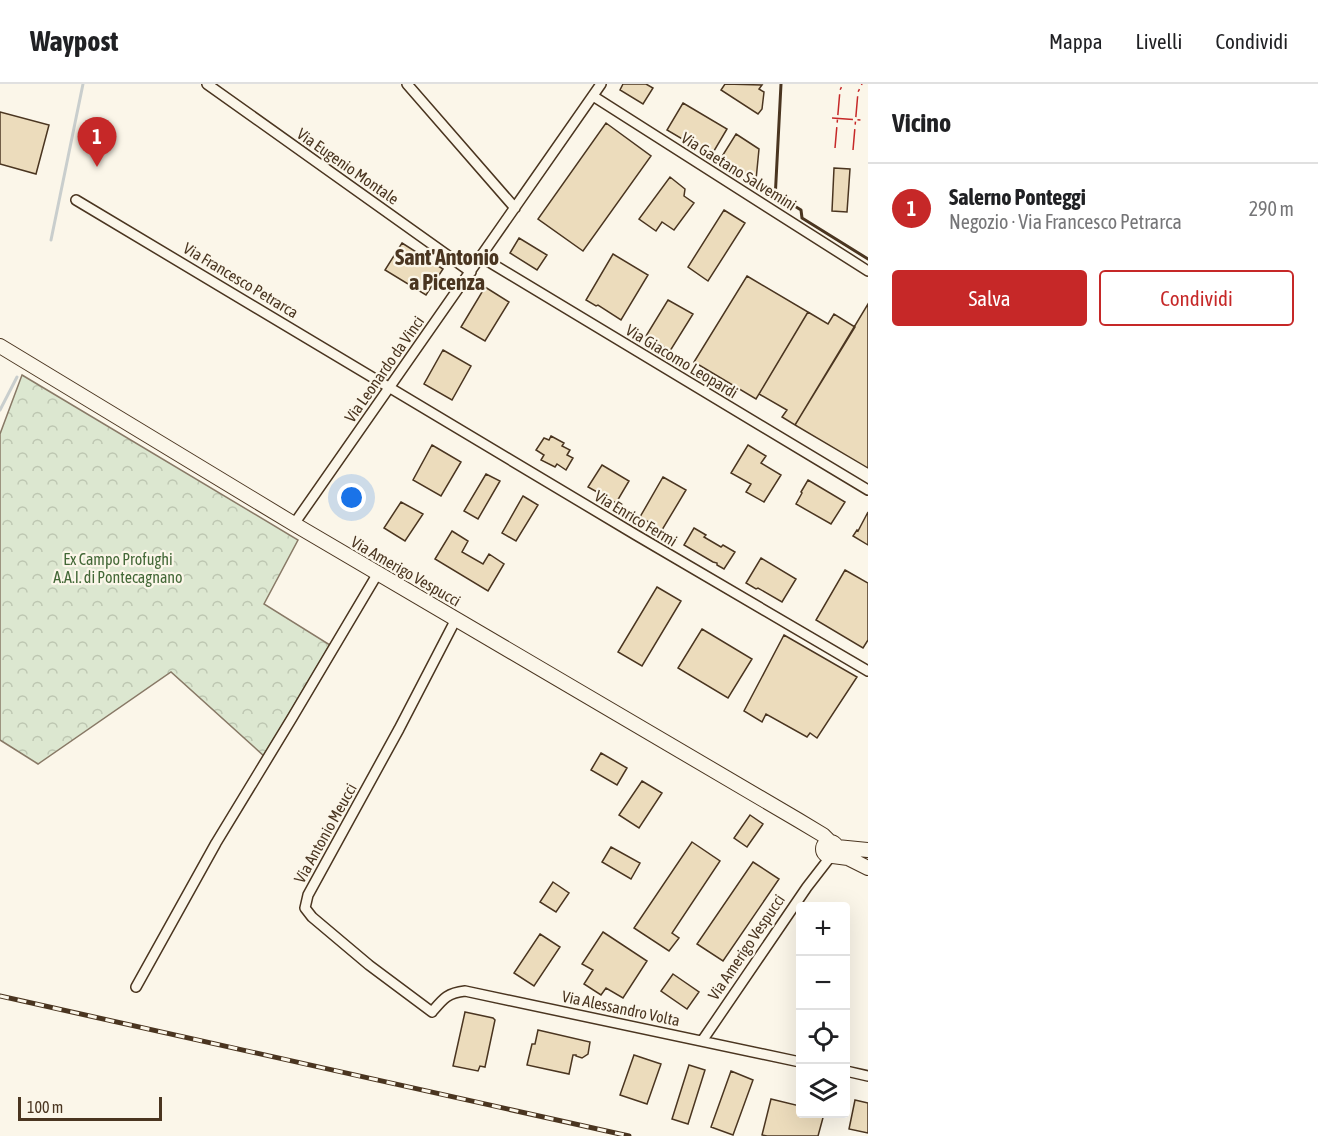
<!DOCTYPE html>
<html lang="it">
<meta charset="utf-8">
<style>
body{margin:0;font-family:"Asap Condensed",sans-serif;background:#f6f6f6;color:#202124}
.controls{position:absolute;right:18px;bottom:18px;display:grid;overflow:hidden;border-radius:6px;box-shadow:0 6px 24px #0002}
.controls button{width:54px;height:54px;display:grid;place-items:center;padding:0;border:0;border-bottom:2px solid #e0e0e0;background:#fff;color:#202124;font:30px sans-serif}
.scale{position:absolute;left:18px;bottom:15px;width:144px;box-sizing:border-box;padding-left:6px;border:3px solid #4a3520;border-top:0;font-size:16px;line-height:21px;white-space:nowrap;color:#4a3520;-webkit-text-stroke:4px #fbf6e9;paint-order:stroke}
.you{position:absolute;left:352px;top:414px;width:21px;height:21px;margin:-15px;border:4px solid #fff;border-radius:50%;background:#1a73e8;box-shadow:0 0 0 9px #1a73e833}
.badge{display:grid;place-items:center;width:39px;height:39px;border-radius:50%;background:#c62828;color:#fff;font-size:20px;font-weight:700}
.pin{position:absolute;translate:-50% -50px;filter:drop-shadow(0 2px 3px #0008)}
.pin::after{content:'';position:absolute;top:32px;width:21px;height:18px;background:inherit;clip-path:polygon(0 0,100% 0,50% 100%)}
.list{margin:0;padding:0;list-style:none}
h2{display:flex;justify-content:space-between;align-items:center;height:78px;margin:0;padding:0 24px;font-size:26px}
h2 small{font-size:20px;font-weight:400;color:#757577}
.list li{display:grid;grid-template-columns:39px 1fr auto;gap:18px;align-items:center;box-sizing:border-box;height:90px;padding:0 24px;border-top:2px solid #e0e0e0}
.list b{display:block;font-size:22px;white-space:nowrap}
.list p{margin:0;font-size:20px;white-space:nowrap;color:#757577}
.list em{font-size:20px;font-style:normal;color:#757577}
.actions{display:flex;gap:12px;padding:18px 24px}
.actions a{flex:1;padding:14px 0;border:2px solid #c62828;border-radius:6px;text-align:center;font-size:21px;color:#c62828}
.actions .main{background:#c62828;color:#fff}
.icon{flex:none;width:33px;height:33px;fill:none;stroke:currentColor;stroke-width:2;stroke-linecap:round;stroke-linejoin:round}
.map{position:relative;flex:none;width:868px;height:1052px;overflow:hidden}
header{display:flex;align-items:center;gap:36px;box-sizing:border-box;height:84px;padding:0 30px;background:#fff;border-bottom:2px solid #e0e0e0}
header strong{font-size:28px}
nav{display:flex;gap:33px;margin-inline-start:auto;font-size:21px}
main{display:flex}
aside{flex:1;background:#fff}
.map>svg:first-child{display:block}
.forest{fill:url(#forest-crowns);stroke:#887966;stroke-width:1.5}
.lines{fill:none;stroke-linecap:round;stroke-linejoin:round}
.stream{stroke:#c9cecd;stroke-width:3}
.building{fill:#ecdcbc;stroke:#4a3520;stroke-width:1.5}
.minor-casing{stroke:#4a3520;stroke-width:12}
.primary-casing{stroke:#4a3520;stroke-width:16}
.minor{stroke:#fbf6e9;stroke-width:9}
.primary{stroke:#fbf6e9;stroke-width:14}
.rail-casing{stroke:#4a3520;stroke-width:5}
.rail{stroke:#fbf6e9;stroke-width:3;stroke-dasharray:9;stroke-linecap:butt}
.wall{stroke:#4a3520;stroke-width:3}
.power{stroke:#c62828;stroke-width:1.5;stroke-dasharray:21 4.5 3 4.5;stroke-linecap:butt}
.labels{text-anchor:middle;stroke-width:4.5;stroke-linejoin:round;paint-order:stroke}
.street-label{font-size:16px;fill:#4a3520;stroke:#fbf6e9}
.park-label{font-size:16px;fill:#436837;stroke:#fbf6e9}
.district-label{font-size:22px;font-weight:bold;fill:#4a3520;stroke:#fbf6e9}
</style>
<header>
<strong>Waypost</strong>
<nav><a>Mappa</a><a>Livelli</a><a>Condividi</a></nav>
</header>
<main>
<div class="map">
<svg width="868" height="1052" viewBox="0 0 868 1052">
<defs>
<pattern id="forest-crowns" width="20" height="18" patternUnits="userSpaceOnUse" patternTransform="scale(1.5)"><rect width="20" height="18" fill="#dce7d0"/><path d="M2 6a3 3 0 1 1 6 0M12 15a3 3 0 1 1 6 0" fill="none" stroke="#bec7b2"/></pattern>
</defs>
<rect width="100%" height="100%" fill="#fbf6e9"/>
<path class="forest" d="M22,291L298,456L264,520L330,561L264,672L171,588L38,680L0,656V350Z"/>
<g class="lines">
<path class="stream" d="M51,156L83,0
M0,326L17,293"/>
</g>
<path class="building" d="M623,0H646L653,4L643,20L620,6Z
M725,0L762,1L759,5L764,8L762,25L758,30L721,6Z
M683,19L727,45L711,72L667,46Z
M0,28L49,41L36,90L0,80Z
M606,39L651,72L583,167L538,135Z
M736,50L759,65L756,96L721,74Z
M834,84L850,85L847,128L832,127Z
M670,93L685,105L684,112L694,119L674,146L662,138L656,147L639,135Z
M724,126L745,139L708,197L688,183Z
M519,154L547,171L537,186L510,169Z
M402,159L443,185L426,211L385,186Z
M613,170L648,191L621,236L598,221L596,222L586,216Z
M747,192L808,228L756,315L694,278Z
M485,203L509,218L485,257L461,243Z
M668,216L693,230L670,267L646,252Z
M868,220V384L795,341Z
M808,228L828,240L834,230L855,243L795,341L782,333L787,326L759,310Z
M443,266L471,282L452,316L424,300Z
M551,352L564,359L562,362L570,366L567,371L573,374L566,386L557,380L555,383L541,376L544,371L536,366L544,354L549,356Z
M432,361L461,378L441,412L413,396Z
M748,361L766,372L761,379L781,391L764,418L746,408L751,400L731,389Z
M602,381L629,397L616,419L606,413L603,414L599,411V409L588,403Z
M486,390L500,397L478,435L464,427Z
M663,393L686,406L662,446L640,433Z
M808,396L845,418L831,440L796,420L802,409L801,408Z
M523,412L538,421L516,457L502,449Z
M401,418L423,430L405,457L384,444Z
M868,428V461L853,452L857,446L858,447Z
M694,444L706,451L704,453L721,463L723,461L735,468L724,485L717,481V479L713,478L684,461Z
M452,447L468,457L462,468L483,480L489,470L504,480L488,507L435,475Z
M761,474L796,495L782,518L758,504L756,505L746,499Z
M845,486L868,499V556L863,564L816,536Z
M657,503L681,517L642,582L618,568Z
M702,545L752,575L728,614L678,584Z
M784,551L857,593L817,654L810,649L807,653L766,630L762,638L744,627Z
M601,669L627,684L617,701L591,686Z
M642,697L662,709L639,744L619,731Z
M750,731L763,740L747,763L734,754Z
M692,758L720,777L672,849L679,854L669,867L634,844Z
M611,763L640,779L631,795L602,778Z
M753,778L779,795L723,877L697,860Z
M553,798L569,809L556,828L540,818Z
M603,848L647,877L623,914L606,904L601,911L584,900L593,886L582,880Z
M540,850L560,863L534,902L514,889Z
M673,890L699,908L687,925L661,907Z
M465,928L493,934L495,936L485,983L480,982L478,987L453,982Z
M538,946L590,958L588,970L582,974L576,972V971H573L569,990L527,981L532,960H535Z
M634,971L661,980L647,1020L620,1011Z
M689,981L705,986L688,1040L672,1035Z
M731,987L753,996L733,1051L711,1043Z
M771,1015L800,1022V1030H824L818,1052H767L762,1051Z
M855,1016L868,1019V1049L849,1045Z"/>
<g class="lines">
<defs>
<path id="minor" d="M207,0L471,188
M407,0L515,124
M593,12L868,187
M76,116L636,451L868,587
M481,173L868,406
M294,440L601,0
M456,535L399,645L308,811L305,824L312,833L369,881L432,928C443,915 447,909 465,907L800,978
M136,903L216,759L292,634L378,489
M702,957L807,803L831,772
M846,987L868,992"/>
<path id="primary" d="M0,262L294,440L798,736L823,751L830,758
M823 765a7 7 0 1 1 14 0a7 7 0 1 1-14 0Z
M837,763L868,766
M833,772L848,774L868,784"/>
</defs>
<use href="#minor" class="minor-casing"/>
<use href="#primary" class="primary-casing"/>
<use href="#minor" class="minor"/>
<use href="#primary" class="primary"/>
<defs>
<path id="rail" d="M0,912L629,1052"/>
</defs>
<use href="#rail" class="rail-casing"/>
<use href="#rail" class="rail"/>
<path class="wall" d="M781,0L775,116L782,121L788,118L801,126L802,134L868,175"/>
<path class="power" d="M832,34L862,36
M835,64L840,6L843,0
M853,66L858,8L862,0"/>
</g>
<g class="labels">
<g class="street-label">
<text transform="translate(348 82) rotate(35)" y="6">Via Eugenio Montale</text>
<text transform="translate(739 87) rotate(32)" y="6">Via Gaetano Salvemini</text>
<text transform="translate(241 196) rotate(31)" y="6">Via Francesco Petrarca</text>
<text transform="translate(682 277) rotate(31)" y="6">Via Giacomo Leopardi</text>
<text transform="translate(384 285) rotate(-55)" y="6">Via Leonardo da Vinci</text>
<text transform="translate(636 434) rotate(31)" y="6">Via Enrico Fermi</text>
<text transform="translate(406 487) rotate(30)" y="6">Via Amerigo Vespucci</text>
<text transform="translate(325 749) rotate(-61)" y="6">Via Antonio Meucci</text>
<text transform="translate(746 863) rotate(-56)" y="6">Via Amerigo Vespucci</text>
<text transform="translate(621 924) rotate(12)" y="6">Via Alessandro Volta</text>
</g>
<g class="park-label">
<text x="118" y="481">Ex Campo Profughi<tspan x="118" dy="18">A.A.I. di Pontecagnano</tspan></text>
</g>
<g class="district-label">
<text x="447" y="181">Sant'Antonio<tspan x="447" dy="25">a Picenza</tspan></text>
</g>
</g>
</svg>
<div class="controls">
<button>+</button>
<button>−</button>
<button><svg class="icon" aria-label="locate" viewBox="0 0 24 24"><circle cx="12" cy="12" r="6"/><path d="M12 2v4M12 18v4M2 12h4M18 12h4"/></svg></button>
<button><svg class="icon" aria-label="layers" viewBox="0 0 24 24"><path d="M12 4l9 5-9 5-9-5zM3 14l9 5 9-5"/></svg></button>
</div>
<div class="scale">100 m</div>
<div class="you"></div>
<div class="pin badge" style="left:97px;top:83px">1</div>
</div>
<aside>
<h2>Vicino<small></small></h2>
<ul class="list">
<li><span class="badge">1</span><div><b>Salerno Ponteggi</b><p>Negozio · Via Francesco Petrarca</p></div><em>290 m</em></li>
</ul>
<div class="actions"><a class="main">Salva</a><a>Condividi</a></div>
</aside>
</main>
